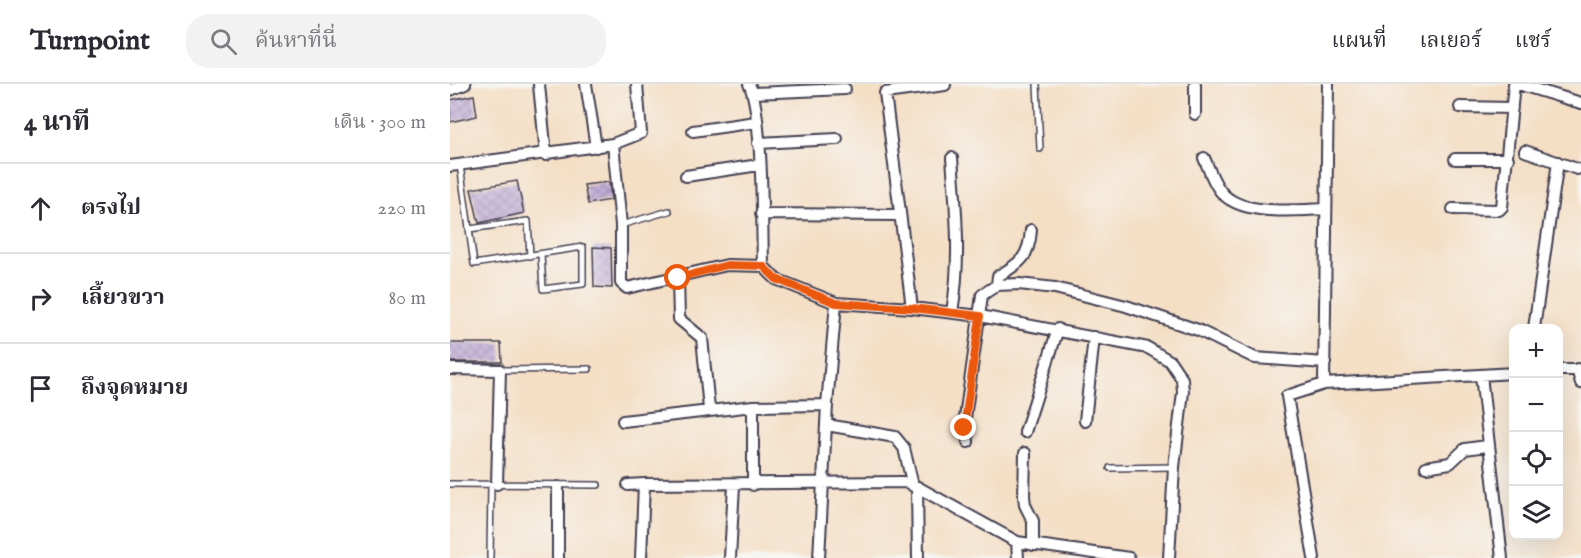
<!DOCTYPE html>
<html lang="th">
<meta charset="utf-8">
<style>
body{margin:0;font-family:"IM FELL English","Noto Serif Thai",serif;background:#f2f2f3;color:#2b2b33}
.controls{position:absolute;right:18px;bottom:18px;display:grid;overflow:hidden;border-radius:12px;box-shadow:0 6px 24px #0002}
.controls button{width:54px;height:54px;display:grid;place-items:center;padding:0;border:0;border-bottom:2px solid #e1e1e2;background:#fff;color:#2b2b33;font:30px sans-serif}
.stop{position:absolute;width:18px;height:18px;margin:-14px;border:4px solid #ea580c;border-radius:50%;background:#fff}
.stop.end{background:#ea580c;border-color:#fff;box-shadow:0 2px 6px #0008}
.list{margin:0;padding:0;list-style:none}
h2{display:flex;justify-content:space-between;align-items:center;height:78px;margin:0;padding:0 24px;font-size:26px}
h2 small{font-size:20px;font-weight:400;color:#7c7c81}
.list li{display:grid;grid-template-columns:39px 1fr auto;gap:18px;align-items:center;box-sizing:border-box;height:90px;padding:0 24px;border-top:2px solid #e1e1e2}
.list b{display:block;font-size:22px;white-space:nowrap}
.list em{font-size:20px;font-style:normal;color:#7c7c81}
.icon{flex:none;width:33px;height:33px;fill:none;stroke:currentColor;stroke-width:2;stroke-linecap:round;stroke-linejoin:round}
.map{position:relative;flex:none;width:1131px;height:474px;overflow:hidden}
header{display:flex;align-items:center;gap:36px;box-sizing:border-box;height:84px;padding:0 30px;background:#fff;border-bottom:2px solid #e1e1e2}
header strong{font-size:28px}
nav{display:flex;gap:33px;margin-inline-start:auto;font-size:21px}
.search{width:420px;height:54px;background:#f2f2f3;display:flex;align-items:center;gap:15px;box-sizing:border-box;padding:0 21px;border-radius:24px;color:#7c7c81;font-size:22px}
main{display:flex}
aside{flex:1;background:#fff}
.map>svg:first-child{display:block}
.building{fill:url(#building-cross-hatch)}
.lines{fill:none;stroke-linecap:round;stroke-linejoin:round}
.service-casing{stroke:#423e50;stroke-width:8}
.minor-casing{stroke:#423e50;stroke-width:14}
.service{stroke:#fff;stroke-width:5}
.minor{stroke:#fff;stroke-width:10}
.route{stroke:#ea580c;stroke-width:8}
</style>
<header>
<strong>Turnpoint</strong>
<div class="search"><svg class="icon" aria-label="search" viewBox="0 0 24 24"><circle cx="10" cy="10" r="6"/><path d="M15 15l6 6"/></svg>ค้นหาที่นี่</div>
<nav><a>แผนที่</a><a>เลเยอร์</a><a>แชร์</a></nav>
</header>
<main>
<aside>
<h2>4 นาที<small>เดิน · 300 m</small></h2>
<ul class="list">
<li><svg class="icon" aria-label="ahead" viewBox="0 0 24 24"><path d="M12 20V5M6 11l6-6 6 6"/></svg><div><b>ตรงไป</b></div><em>220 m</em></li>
<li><svg class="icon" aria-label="right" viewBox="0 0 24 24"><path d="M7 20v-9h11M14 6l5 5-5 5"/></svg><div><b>เลี้ยวขวา</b></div><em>80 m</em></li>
<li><svg class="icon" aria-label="arrive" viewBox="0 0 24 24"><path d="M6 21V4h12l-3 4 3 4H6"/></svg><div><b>ถึงจุดหมาย</b></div></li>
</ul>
</aside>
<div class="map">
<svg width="1131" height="474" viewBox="0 0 1131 474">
<defs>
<pattern id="building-cross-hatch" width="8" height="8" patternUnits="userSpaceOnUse" patternTransform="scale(1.5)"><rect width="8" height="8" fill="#bda9d5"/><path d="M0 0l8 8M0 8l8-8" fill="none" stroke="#9989ae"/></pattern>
</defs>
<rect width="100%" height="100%" fill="#f6f6f2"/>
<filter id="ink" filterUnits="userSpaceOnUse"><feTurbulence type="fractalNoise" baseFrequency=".0167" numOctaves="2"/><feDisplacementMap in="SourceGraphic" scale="12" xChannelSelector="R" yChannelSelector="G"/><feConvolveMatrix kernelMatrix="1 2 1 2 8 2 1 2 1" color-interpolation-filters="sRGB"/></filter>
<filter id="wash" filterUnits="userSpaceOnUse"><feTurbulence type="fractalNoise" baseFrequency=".008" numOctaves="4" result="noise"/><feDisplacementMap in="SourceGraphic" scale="24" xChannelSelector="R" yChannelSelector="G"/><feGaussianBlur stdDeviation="1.35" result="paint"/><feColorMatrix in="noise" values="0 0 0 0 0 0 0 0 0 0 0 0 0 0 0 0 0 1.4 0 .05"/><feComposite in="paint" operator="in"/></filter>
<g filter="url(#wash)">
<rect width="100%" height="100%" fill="#f4dec4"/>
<g id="blocks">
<path class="building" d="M24,11L27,32L0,38V16Z
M67,97L74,129L29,139L21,105Z
M159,98L161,116L138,120L134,101Z
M143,163L161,164L162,204L144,203Z
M0,259H51L52,278H0Z"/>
</g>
</g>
<g filter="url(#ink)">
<use href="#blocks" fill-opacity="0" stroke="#423e50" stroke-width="1.5"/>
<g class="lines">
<defs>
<path id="service" d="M587,0L590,65
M10,81L24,180L133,163V200L93,205L91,170
M171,141L219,127
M19,145L78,137L80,172
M50,286L139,285
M660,384L724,383
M0,400L148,401
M40,474L41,401"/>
<path id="minor" d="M136,0L146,63
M299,0C313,26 312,145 313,182
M878,0L874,300L1064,289
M1068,0L1131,19
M89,1L96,71
M0,6L15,0
M303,9L395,5
M1010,23L1062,24
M745,30V0
M243,47L306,38
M308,59L387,55
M163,60L191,49L187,0
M1075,67L1127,85
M754,74C759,85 765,103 774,111C796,132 848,126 876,125
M1005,75H1058
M0,82L163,60L171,141V199L177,204L277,181L313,182L326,195L386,219L462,224L530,232L698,264L720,277L732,295L733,308L724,383L719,474
M236,92L309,81
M1003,125L1049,126L1052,123L1064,0
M311,130L450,131
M228,194L229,235L252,254L259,325
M547,201L548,192C571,179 579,173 581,146
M462,224L435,9L495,1
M502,228C511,176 506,126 502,74
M1084,244L1108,78
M0,285L50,286L47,400
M1127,285L1131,299
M1108,286H1131
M1031,291L1052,474
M303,322L377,321
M173,337L303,322V401
M635,337L644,253
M377,341L445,353L454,364L463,402
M575,348L608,245
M518,358L515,334L532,211L547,201L569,200L605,204L676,222L748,246L805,274L875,279
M575,369L574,412L575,421L583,437V461
M976,383L1000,379L1015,365L1037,362
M194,400L452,398L460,399L567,458L679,474
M178,401L194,400L191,474
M467,405L468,474
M567,458L568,474
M108,474V403
M280,474L284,401
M369,474L377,321L386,219
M864,474L837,312L874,300"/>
</defs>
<use href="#service" class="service-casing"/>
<use href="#minor" class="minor-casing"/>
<use href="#service" class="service"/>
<use href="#minor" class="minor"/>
</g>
</g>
<g class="lines" filter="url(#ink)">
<path class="route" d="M228,194L277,181L313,182L326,195L386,219L462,224L530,232L514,344"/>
</g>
</svg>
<div class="controls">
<button>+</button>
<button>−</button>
<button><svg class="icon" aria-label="locate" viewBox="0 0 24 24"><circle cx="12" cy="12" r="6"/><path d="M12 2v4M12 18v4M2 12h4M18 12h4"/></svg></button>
<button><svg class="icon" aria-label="layers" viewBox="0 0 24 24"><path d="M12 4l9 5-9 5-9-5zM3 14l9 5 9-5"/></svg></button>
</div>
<div class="stop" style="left:228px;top:194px"></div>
<div class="stop end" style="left:514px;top:344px"></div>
</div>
</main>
